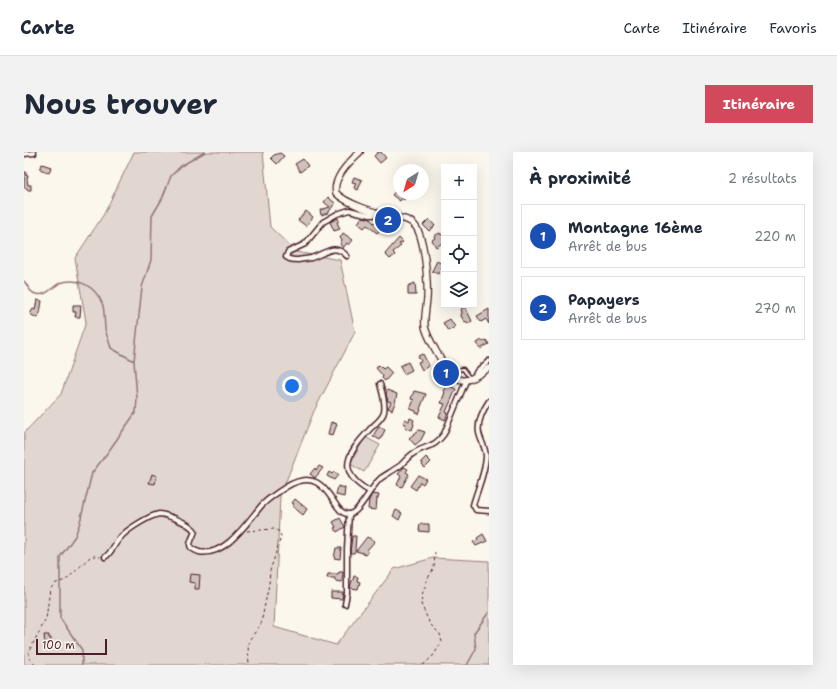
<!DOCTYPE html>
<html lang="fr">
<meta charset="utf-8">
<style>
body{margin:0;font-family:"Shantell Sans",sans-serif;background:#f2f2f3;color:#1f2937}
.controls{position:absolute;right:12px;top:12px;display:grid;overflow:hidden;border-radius:0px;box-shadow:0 4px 16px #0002}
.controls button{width:36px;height:36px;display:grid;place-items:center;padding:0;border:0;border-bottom:1px solid #e0e1e3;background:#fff;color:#1f2937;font:20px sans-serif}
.compass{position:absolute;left:369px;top:12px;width:36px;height:36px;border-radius:50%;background:#fff;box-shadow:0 4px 16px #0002;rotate:217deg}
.scale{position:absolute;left:12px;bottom:10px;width:71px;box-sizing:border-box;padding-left:4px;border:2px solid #4a1f2b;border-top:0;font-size:11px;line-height:14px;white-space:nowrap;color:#4a1f2b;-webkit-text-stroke:3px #fbf7ec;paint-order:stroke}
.you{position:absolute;left:268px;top:234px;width:14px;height:14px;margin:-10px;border:3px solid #fff;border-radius:50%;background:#1a73e8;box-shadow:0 0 0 6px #1a73e833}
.badge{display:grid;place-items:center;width:26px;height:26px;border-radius:50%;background:#d1495b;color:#fff;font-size:13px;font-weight:700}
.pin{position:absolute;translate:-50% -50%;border:2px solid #fff;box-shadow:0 1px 4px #0006}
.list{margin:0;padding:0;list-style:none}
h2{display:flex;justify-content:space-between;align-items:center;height:52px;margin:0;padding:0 16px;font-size:17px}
h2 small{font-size:13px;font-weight:400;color:#747a83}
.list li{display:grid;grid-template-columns:26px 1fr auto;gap:12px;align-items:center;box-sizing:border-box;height:64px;margin:0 8px 8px;padding:0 8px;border:1px solid #e0e1e3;border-radius:0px}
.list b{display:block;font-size:15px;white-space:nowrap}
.list p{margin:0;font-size:13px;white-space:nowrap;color:#747a83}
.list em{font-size:13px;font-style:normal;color:#747a83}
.icon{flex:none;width:22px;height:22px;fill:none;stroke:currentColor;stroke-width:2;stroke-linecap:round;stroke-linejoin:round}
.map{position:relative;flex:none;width:465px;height:513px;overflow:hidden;border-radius:0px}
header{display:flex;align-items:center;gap:24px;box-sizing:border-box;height:56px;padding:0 20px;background:#fff;border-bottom:1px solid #e0e1e3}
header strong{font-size:19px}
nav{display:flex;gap:22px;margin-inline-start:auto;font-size:14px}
.intro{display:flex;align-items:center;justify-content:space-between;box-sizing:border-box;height:96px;padding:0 24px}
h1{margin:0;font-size:28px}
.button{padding:10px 18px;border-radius:0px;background:#d1495b;color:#fff;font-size:14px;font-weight:700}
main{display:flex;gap:24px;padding:0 24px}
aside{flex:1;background:#fff;border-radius:0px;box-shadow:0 4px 16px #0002}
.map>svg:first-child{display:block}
.green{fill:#e2d7d0;stroke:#967b7e}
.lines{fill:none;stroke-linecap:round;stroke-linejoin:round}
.stream{stroke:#907477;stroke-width:1.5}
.building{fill:#cfc2bc;stroke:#4a1f2b}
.lane-casing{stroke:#4a1f2b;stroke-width:5}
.street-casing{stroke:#4a1f2b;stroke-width:7}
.secondary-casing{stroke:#4a1f2b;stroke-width:8}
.path{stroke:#4a1f2b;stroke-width:1;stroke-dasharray:3 3;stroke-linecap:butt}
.lane{stroke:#fbf7ec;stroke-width:2}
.street{stroke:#fbf7ec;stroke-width:4}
.secondary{stroke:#fbf7ec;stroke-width:5.5}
</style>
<header>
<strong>Carte</strong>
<nav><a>Carte</a><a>Itinéraire</a><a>Favoris</a></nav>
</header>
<div class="intro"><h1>Nous trouver</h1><a class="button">Itinéraire</a></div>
<main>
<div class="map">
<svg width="465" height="513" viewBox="0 0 465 513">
<rect width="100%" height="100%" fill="#fbf7ec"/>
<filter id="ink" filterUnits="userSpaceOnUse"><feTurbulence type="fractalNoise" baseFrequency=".025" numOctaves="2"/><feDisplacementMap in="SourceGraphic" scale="8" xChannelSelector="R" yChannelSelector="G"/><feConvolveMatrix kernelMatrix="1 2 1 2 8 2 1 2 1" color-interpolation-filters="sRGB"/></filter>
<g filter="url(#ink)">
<path class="green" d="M110,0H239L246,75L272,100L316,108L331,180L290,259L256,344L250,475L312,493L370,417L409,406L465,409V513H0V281L37,242L62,170L51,106L80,62Z
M341,285L356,293L340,320L326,312Z"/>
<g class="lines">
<path class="stream" d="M0,129C4,133 5,141 12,142C22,145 28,135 36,131C54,125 71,134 78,151C81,158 80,168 81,176C82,182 85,189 87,196L110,209
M58,513V498L36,466V405L51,384L56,370L68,321L84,300L112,260L113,246L110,209L118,135L127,108L128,64L138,47L147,24L157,14L181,0
M443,513L452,497L450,481L465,460"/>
</g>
<path class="building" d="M354,0H357L362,6L356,11L350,4Z
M256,1L260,4L253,12L247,6L250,3Z
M279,7L284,14L276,20L271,12Z
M18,12L27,15L25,21L16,17Z
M0,20H2V23L4,24L3,27L4,33H7V38H3V36H0Z
M330,25L338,28L334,38L330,36L332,31L328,30Z
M375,35V42H384L380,48L378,46L376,49L368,43Z
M304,45L311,51L304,61L297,63L296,58L306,55L300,50Z
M282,59L289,65L282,74L274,68Z
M338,65L345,66L350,71L352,69L359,75L353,81L343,73L340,76L334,71Z
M314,66L315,69L313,70L316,77L310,79L306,70Z
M405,67L411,74L405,79L399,73Z
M319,81L329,88L325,93L323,91L319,96L316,92L318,88L316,86Z
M416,81L417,83L420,81V90L412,95L408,88L411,86L410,84Z
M375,86L379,90L375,92L377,94L369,100L371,103L366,107L361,102Z
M413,109L418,112L414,122L408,119Z
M391,131L392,143H384V134Z
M13,148L18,149L16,161L13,166L6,162L9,157L11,158Z
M49,153H57L56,165H51L52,160H49Z
M441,155L448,169L445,171L440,169L437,164L438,160L437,157Z
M465,157V172L462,167L457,170L453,164Z
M426,167L431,175L424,179L419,171Z
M458,188L459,190L462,188L465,192L456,197L453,191Z
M399,202L405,214L398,218L394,210L397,209L394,204Z
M384,210L388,218L380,222L376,214Z
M355,213L359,217L362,215L368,221L361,229L358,226L359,224L352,216Z
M423,233L432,237L422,260L424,261L421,268L415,265L421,252L417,251L421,240L419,239Z
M363,238L373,242L371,251L368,258L364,256L367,250L364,249L362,242Z
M390,239L402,242L396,257L397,258L395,262L392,261V259L386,257L390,248L387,247Z
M386,266L390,268L389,271L390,272L388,278L381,275L382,272L379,271L381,267L385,269Z
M307,270L313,272L309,283L304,282Z
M355,274L361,278L356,288L349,284Z
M395,278L401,280L397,288L391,293L385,286Z
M402,305L407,310L401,316L398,313L399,311L397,310Z
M295,314L299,316L291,326L286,322L291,316L292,318Z
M380,315L384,317L382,320L385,322L378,335L373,333L377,324L374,322Z
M305,320L308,322L310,320L314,323L310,328L303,324Z
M128,322L133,324L131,332L125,331Z
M394,323L402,327L399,332L396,330L392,338L386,334Z
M314,334L321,336L320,345L312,343Z
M348,342L355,343L354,346H353L352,358L344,357L345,348Z
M271,347L283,357L279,363L268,354L270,352L268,351Z
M372,358L378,361L375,368L369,364Z
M316,366L321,375L313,380L310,376L312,375L309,370Z
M396,372H405V380L395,379Z
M459,382L463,389L452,394L449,390L454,388L453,386Z
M328,384H332L331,399L330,401H326Z
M343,385L351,389L343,398L344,399L342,403L339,402V401L332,399Z
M312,396H317L316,407L310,406Z
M315,420H319L318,430L311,429V426H303L304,422H314Z
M166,422L176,423L175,437H171V431L165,430Z
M330,424L334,425L333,429L336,430L334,437L326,436L328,428H329Z
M307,440H319L318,447L307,446Z
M20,483H25V486H27V492H21Z"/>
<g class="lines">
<defs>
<path id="lane" d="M426,219L439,217L445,225"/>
<path id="street" d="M0,2L10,1
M323,104C310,90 301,102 287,106C283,107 279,107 274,108C269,108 266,108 262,105L264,100L281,92L299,70L313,62L325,58L346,63H349L352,60
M450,225L453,219L465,209
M465,249C459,258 453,270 455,281C457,290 462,296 462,305C461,322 453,338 449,353L452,358L465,359
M345,339C310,319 325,300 347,276C352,271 359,266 360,260C362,251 358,240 356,232
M81,405C88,401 90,392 96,386C102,378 125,364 135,362C140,362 146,365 150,366C157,369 166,372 171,379C170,383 166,389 166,393C166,397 172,399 175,400C202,405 223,370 238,353C245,346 254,340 262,335C305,309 307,364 325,362C336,361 347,334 357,326C363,322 370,318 377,313C381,309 385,304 390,301C404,292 409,297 420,282L442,229
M321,452L323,441V397L325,362"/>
<path id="secondary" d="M336,0C326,9 308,27 312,41C321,51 352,61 365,64C375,66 386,66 392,75C401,88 404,131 403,147C402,157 400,165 401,174C402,183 421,216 427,222C431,225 436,229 441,228C448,228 458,220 465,216"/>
</defs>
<use href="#lane" class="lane-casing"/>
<use href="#street" class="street-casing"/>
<use href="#secondary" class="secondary-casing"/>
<path class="path" d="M223,379L250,377L256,380L257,385L246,419L245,432L237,472L226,487L224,492L225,513
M11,513L5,506V499L22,467L26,437L32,431L42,428L66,405L70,404L76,405
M399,513L409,504L418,490L416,482L406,472L397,452L398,443L404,426L410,416L411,400"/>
<use href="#lane" class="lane"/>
<use href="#street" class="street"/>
<use href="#secondary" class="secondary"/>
</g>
</g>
</svg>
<div class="controls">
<button>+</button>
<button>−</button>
<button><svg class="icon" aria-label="locate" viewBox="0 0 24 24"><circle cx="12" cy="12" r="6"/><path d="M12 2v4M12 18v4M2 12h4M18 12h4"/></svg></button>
<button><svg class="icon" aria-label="layers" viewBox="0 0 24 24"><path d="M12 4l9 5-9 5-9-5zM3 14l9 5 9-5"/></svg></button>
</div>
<svg class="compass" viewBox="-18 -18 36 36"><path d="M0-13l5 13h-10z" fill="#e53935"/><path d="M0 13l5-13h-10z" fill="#747a83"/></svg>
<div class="scale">100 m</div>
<div class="you"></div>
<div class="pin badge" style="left:422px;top:221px;background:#1a4fb4">1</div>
<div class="pin badge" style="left:364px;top:68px;background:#1a4fb4">2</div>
</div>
<aside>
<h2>À proximité<small>2 résultats</small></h2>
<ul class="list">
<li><span class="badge" style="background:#1a4fb4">1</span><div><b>Montagne 16ème</b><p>Arrêt de bus</p></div><em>220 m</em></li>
<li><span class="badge" style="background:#1a4fb4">2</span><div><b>Papayers</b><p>Arrêt de bus</p></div><em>270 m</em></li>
</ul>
</aside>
</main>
